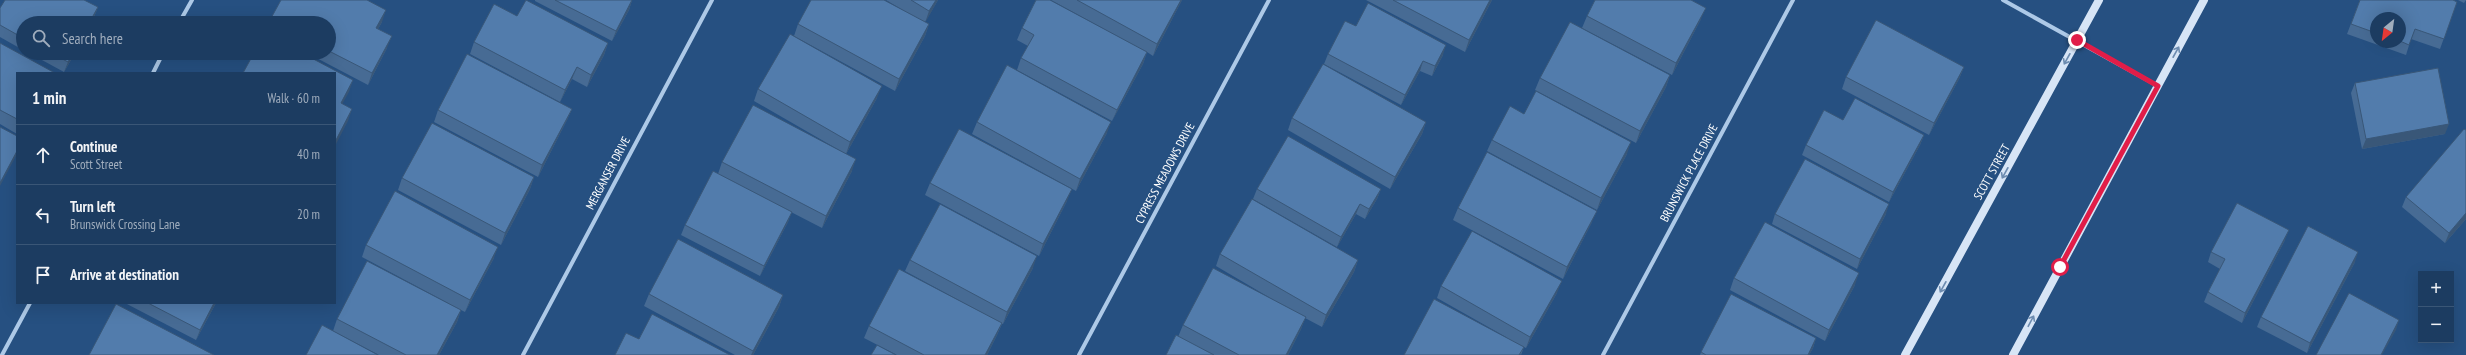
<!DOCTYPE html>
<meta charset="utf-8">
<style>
body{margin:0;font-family:"PT Sans Narrow",sans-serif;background:#254367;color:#f1f3f6}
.controls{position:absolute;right:12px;bottom:12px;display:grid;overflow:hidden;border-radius:0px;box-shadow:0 4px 16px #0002}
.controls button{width:36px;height:36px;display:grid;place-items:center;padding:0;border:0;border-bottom:1px solid #3a5676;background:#1c3c61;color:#f1f3f6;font:20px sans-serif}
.compass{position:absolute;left:2370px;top:12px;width:36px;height:36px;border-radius:50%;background:#1c3c61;box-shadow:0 4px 16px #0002;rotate:209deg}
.stop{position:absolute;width:12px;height:12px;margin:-9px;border:3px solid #e11d48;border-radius:50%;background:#fff}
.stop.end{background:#e11d48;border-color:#fff;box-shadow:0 1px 4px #0008}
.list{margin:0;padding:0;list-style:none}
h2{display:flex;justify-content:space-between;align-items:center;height:52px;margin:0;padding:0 16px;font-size:17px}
h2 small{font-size:13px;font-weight:400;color:#a0adbd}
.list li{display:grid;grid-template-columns:26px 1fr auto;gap:12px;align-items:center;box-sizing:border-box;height:60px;padding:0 16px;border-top:1px solid #3a5676}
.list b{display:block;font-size:15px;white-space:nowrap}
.list p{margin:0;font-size:13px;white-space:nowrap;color:#a0adbd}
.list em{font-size:13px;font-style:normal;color:#a0adbd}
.icon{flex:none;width:22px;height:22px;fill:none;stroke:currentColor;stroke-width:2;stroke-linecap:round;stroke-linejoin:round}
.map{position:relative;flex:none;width:2466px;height:355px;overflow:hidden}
.search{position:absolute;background:#1c3c61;box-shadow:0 4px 16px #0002;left:16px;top:16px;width:320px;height:44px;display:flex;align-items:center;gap:10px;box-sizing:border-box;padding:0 14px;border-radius:22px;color:#a0adbd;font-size:15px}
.panel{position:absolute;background:#1c3c61;box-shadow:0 4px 16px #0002;left:16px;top:72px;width:320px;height:232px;border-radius:0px}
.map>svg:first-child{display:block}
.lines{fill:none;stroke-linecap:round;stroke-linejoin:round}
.street{stroke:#adc9e7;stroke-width:4}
.secondary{stroke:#d7e5f6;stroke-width:8}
.wall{fill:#476b94;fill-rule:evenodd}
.shaded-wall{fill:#395778}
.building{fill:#527cac;stroke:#395778}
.oneway{stroke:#6d8cb0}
.route{stroke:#e11d48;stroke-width:5}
.labels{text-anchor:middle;stroke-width:3.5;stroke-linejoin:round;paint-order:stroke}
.street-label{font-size:12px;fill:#fff;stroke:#265081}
</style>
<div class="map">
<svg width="2466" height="355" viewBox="0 0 2466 355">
<rect width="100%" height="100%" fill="#265081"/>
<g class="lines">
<path class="street" d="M2003,0L2158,86
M179,23L192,0
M153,73L163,53
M2,355L30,303
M523,355L712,0
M1079,355L1269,0
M1603,355L1793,0"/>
<path class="secondary" d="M1905,355L2099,0
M2013,355L2204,0"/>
</g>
<path class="wall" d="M535,0H632L629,10L612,41L535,1Z
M886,0H938L925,22L929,24L925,36L895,91L794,36L798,24L906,12Z
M1051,0H1182L1153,56L1147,52L1143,64L1112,121L1017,70L1021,58L1028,46L1017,40L1022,28L1137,47Z
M1366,0H1492L1465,52Z
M2360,0L2457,2L2440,49L2411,39L2406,55L2347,34ZM2376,18H2400V42H2376Z
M2458,0H2466L2464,3Z
M98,7L94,17L91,23H23V50L0,37V8Z
M517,16L608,43L604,55L587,87L572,79L560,102L470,54L474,42Z
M1587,16L1701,19L1672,75L1582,28Z
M270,20L382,22L378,29L387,48L368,85L307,53H329V23H269Z
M1356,26L1443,55L1432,76L1420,71L1401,105L1324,64L1328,54Z
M0,43L17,73V134L0,124Z
M29,53H75L64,72Z
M1964,67L1959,79L1929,135L1842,89L1846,77Z
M1670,75L1666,87L1636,143L1535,90L1540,78Z
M2355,83L2445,134L2362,149L2351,93Z
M758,89L877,98L846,154L754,101Z
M572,109L567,120L538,177L434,122L438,110Z
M1292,118L1426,122L1422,134L1390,189L1288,130Z
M1843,120L1924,135L1920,145L1889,202L1802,155L1806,145Z
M977,122L1107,133L1076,191L972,134Z
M2466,130V219L2445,243L2402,207L2406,197Z
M1492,140L1627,154L1597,210L1487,151Z
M722,162L852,171L822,228L791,212L788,222L760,276L681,235L685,225L718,174Z
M534,177L530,189L501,245L398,190L402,178Z
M930,183L1067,201L1039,256L925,195Z
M1257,189H1381L1377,199L1365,219L1356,214L1337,247L1253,199Z
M1458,208L1592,222L1563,279L1453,220Z
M1775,214H1886L1857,269L1772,224Z
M2285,240L2242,323L2204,302L2208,292L2220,269L2208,262L2211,252Z
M366,245L494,258L465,312L461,310L457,322L439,355H379L333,331L337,319L448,303L362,257Z
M1220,254L1358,260L1354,272L1322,327L1305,318L1301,329L1288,355H1166L1178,337L1183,325L1296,313L1216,266Z
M910,260L1033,268L1003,324H1002L997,335L987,355H897L864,338L869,326L999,322L905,271Z
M2355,262L2307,353L2257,327L2261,317Z
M1734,278L1855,285L1825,341L1730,290Z
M1441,286L1557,293L1526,348L1524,347L1521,355L1506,337L1437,298Z
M649,294L783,295L779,307L753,355H735L644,306Z
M125,303H216L196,340Z
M1816,338L1813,348L1809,355H1700L1701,352Z"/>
<path class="shaded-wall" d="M632,0L629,10L612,41L616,31Z
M936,0H938L925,23L929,11Z
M1181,0H1182L1153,56L1157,44Z
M1490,0H1492L1465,52L1469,40Z
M98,7L94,17L91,23H89Z
M1706,8L1701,19L1672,75L1676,63Z
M386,10L382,22L372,40L376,28Z
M929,24L925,36L895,91L899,79Z
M392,36L387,48L368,85L372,73Z
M608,43L604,55L587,87L591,75Z
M1446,45L1443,55L1432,76L1435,66Z
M1147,52L1143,64L1112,121L1117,110Z
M73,53H75L64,72L68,62Z
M1423,61L1420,71L1401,105L1405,95Z
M577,67L572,79L560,102L565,90Z
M1964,67L1959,79L1929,135L1934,123Z
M1670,75L1666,87L1636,143L1640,131Z
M353,80L349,92L336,115L341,103Z
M882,86L877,98L846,154L850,142Z
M352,109L348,121L335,146V142Z
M572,109L567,120L538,177L542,165Z
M1111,122L1107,133L1076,191L1080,179Z
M1426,122L1422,134L1390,189L1395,177Z
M2449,124L2445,134L2362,149L2366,139Z
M1924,135L1920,145L1889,202L1893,192Z
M1631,142L1627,154L1597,210L1601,198Z
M17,151V154L0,186V183Z
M856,159L852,171L822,228L826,216Z
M534,177L530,189L501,245L505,233Z
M1072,189L1067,201L1039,256L1043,244Z
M1381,189L1377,199L1365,219L1369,209Z
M1360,204L1356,214L1337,247L1341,237Z
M1889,204L1886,214L1857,269L1860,259Z
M1597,211L1592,222L1563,279L1567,267Z
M792,212L788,222L760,276L764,266Z
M2466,213V219L2445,243L2449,233Z
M2289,230L2285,240L2242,323L2245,313Z
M498,247L494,258L465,312L470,300Z
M2358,252L2355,262L2307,353L2310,343Z
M1037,256L1033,268L1003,324L1007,312Z
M1358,260L1354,272L1322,327L1326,315Z
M1859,273L1855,285L1825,341L1829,330Z
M1562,281L1557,293L1526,348L1530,337Z
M783,295L779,307L753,355H751L753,351Z
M214,303H216L196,340L200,330Z
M461,310L457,322L439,355H437Z
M1306,317L1301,329L1288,355H1286Z
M2399,320L2396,330L2382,355H2381Z
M1002,323L997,335L987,355H985Z
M1816,338L1813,348L1809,355H1808Z"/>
<path class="building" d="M5,0H84L98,7L89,23H23V38L0,25V8Z
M281,0H367L386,10L376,28L392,36L372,73L329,51V23H276L270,20Z
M526,0L608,43L591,75L577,67L565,90L474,42L494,4L517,16Z
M555,0H632L616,31Z
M811,0H884L929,24L899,79L798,24Z
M911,0H936L929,11Z
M1036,0H1050L1147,52L1117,110L1021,58L1034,35L1022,28Z
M1077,0H1181L1157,44Z
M1393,0H1490L1469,40Z
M1595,0H1691L1706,8L1676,63L1587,16Z
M2360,0H2453L2457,2L2444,39L2415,29L2409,45L2400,41V18H2376V33L2351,24Z
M1368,3L1446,45L1435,66L1423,61L1405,95L1328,54L1345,21L1356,26Z
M1876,20L1964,67L1934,123L1846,77Z
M1570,22L1670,75L1640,131L1540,78Z
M790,34L882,86L850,142L758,89Z
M0,43L55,73H17V119L0,110Z
M51,53H73L68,62Z
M254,53H302L353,80L341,103L352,109L335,142V73H243Z
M467,54L572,109L542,165L438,110Z
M1323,64L1426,122L1395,177L1292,118Z
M1007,65L1111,122L1080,179L977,122Z
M2438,68L2449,124L2366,139L2355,83Z
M1536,91L1631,142L1601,198L1492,140L1510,106L1524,114Z
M1855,98L1924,135L1893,192L1806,145L1824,110L1843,120Z
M753,105L856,159L826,216L722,162Z
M432,123L534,177L505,233L402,178Z
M0,127L17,136V151L0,183Z
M959,129L1072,189L1043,244L930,183Z
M2464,129L2466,130V213L2449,233L2406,197Z
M1288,136L1381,189L1369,209L1360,204L1341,237L1257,189Z
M1487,152L1597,211L1567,267L1458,208Z
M1805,159L1889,204L1860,259L1775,214Z
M713,171L792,212L764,266L685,225Z
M395,191L498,247L470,300L366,245Z
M1252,199L1358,260L1326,315L1220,254Z
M2237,203L2289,230L2245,313L2208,292L2225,259L2211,252Z
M940,204L1037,256L1007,312L910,260Z
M1765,222L1859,273L1829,330L1734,278Z
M2308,226L2358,252L2310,343L2261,317Z
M1472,231L1562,281L1530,337L1441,286Z
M678,239L783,295L753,351L649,294Z
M367,261L461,310L437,355H406L337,319Z
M1213,268L1306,317L1286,355H1239L1183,325Z
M899,269L1002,323L985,355H924L869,326Z
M2349,293L2399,320L2381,355H2316Z
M1731,294L1816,338L1808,355H1706L1701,352Z
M1434,299L1524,347L1519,355H1404Z
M148,303H214L200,330Z
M116,304L214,355H89Z
M652,314L730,355H615L626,333L639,339Z
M322,325L378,355H306Z
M1176,335L1214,355H1166Z
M877,345L896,355H871Z"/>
<defs><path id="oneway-shaft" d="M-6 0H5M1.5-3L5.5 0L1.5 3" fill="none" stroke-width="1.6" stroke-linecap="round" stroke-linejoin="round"/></defs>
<g class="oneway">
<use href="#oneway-shaft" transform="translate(2176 52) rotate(-61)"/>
<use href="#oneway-shaft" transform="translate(2067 59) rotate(119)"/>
<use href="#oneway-shaft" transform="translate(2005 173) rotate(119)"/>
<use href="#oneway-shaft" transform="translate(1943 287) rotate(119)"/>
<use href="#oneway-shaft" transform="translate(2031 321) rotate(-62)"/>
</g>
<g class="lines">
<path class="route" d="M2060,267L2158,86L2077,40"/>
</g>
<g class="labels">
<g class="street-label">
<text transform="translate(1992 172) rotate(-61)" y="4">SCOTT STREET</text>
<text transform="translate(608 173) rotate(-62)" y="4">MERGANSER DRIVE</text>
<text transform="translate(1165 173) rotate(-62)" y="4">CYPRESS MEADOWS DRIVE</text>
<text transform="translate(1689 173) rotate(-62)" y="4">BRUNSWICK PLACE DRIVE</text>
</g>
</g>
</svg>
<div class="controls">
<button>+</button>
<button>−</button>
</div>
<svg class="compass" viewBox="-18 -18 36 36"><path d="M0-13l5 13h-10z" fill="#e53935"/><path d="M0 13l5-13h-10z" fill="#a0adbd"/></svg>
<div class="stop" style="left:2060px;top:267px"></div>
<div class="stop end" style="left:2077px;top:40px"></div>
<div class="search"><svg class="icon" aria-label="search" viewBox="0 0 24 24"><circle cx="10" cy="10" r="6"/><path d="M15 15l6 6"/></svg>Search here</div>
<section class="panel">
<h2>1 min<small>Walk · 60 m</small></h2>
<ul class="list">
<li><svg class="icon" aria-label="ahead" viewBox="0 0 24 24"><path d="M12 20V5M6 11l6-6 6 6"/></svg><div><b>Continue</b><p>Scott Street</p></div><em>40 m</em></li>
<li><svg class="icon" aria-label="left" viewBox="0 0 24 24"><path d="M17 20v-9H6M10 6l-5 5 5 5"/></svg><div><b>Turn left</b><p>Brunswick Crossing Lane</p></div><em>20 m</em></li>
<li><svg class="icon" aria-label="arrive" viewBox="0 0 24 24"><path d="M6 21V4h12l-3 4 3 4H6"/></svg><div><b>Arrive at destination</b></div></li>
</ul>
</section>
</div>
